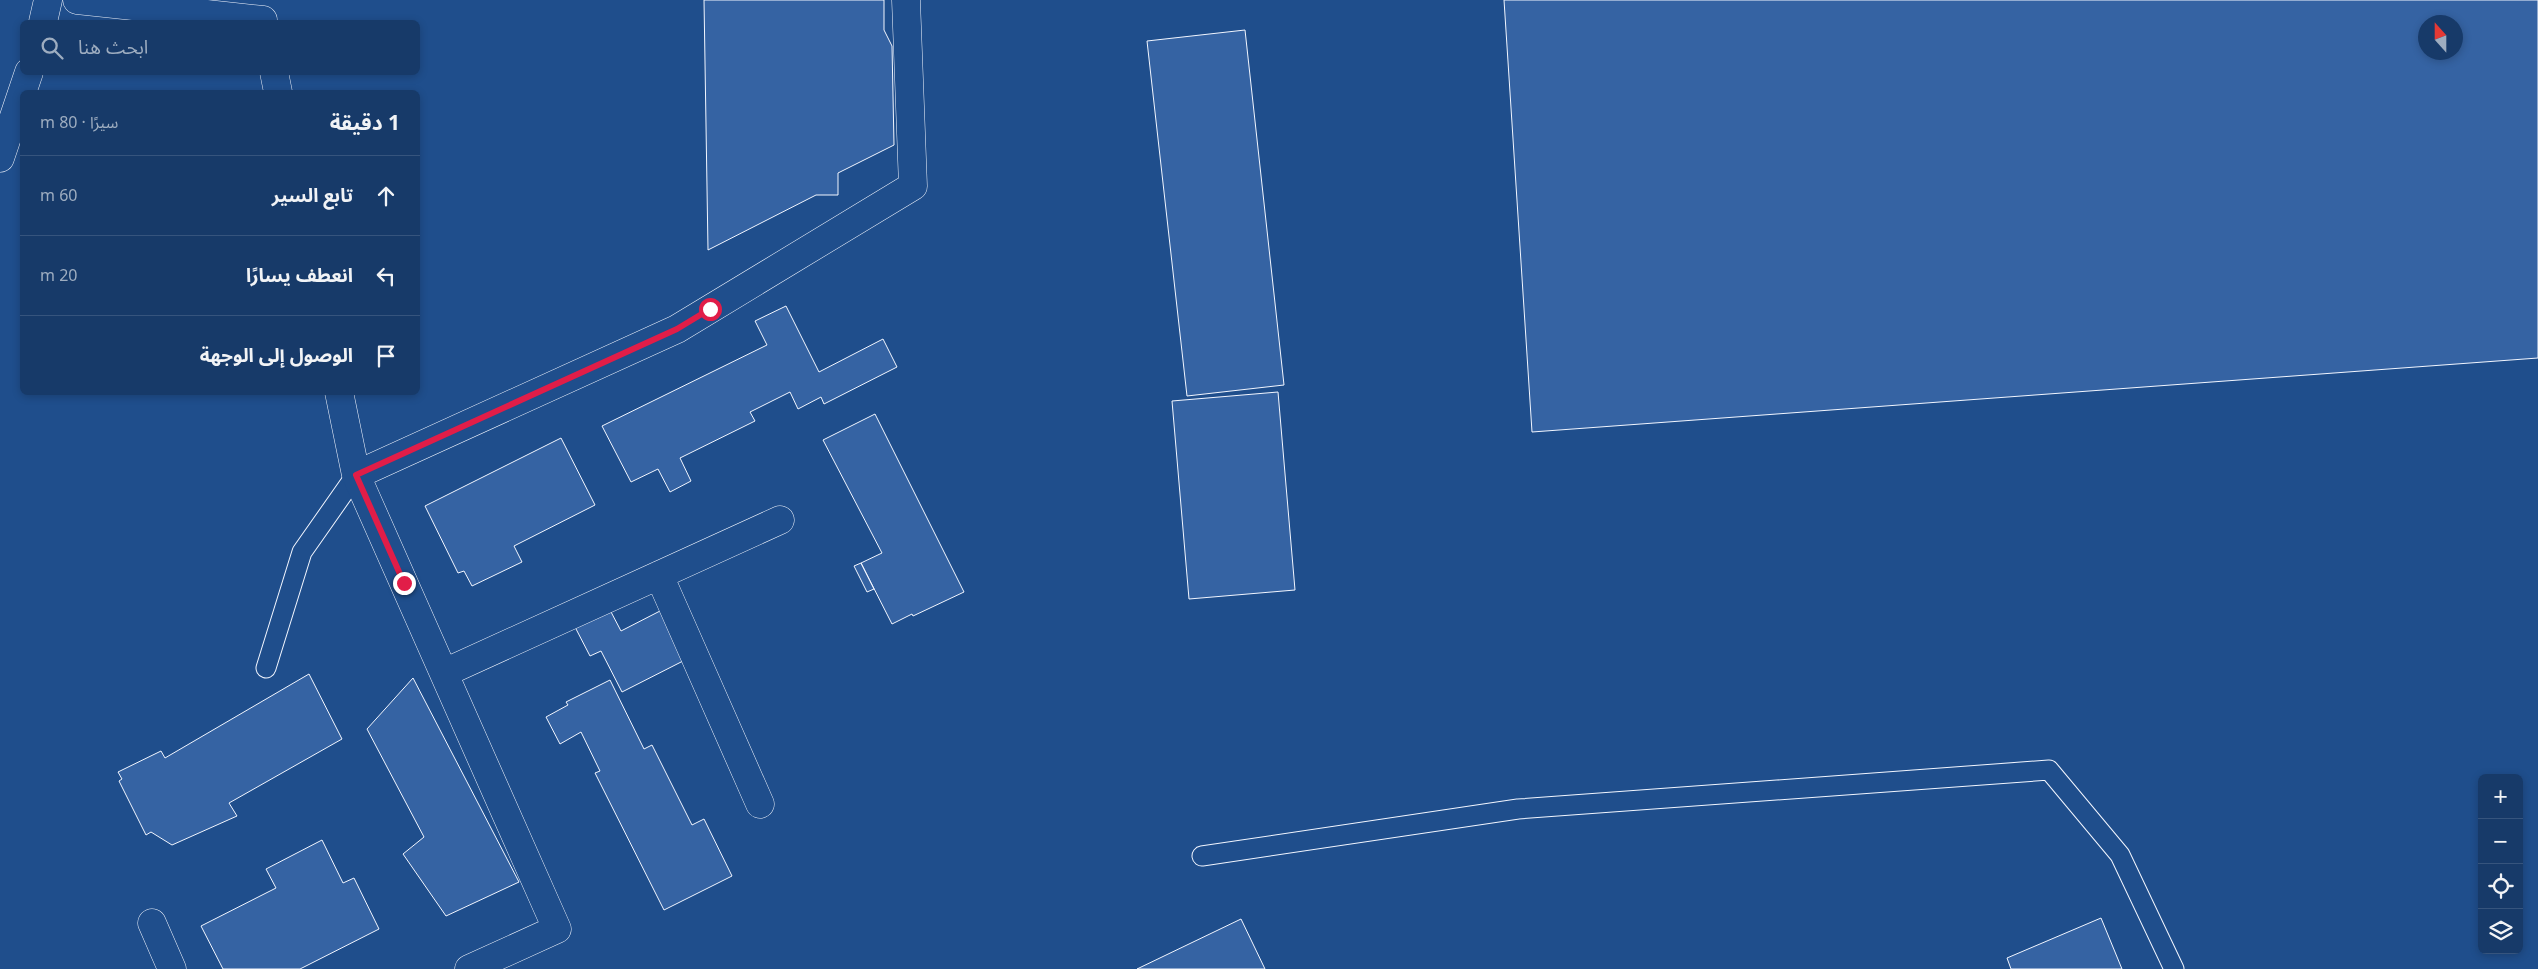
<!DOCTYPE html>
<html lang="ar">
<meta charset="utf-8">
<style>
body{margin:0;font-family:Georgia,"Noto Sans Arabic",serif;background:#244571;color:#f1f3f6;direction:rtl}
.controls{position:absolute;right:15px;bottom:15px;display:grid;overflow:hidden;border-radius:8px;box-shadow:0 2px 8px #0003}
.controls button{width:45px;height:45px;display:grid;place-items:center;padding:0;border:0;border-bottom:1px solid #36547d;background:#173a69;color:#f1f3f6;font:25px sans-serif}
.compass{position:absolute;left:2418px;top:15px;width:45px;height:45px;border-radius:50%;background:#173a69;box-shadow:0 2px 8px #0003;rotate:339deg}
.stop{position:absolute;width:15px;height:15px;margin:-11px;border:4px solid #e11d48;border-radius:50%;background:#fff}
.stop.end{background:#e11d48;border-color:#fff;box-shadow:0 1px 5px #0008}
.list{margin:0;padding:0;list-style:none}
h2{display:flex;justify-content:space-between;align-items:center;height:65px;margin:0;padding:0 20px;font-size:21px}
h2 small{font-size:16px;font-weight:400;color:#9eadc0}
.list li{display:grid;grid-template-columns:32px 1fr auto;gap:15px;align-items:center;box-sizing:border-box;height:80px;padding:0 20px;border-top:1px solid #36547d}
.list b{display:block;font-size:19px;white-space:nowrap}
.list em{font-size:16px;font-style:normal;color:#9eadc0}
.icon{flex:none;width:28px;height:28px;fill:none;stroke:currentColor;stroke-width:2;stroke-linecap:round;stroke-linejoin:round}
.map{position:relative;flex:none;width:2538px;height:969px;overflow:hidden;direction:ltr}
.search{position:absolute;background:#173a69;box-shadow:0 2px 8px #0003;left:20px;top:20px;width:400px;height:55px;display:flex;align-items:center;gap:12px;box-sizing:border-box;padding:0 18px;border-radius:8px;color:#9eadc0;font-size:19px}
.panel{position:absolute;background:#173a69;box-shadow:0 2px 8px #0003;left:20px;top:90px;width:400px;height:305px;border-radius:8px;direction:rtl}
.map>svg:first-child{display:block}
.building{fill:#3563a3;stroke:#f2f6ff;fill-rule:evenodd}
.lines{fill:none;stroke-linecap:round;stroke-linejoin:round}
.lane-casing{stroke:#f2f6ff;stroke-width:21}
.street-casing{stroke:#f2f6ff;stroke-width:29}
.secondary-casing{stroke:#f2f6ff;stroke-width:29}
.lane{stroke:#1f4e8c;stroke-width:19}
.street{stroke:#1f4e8c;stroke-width:28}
.secondary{stroke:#1f4e8c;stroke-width:28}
.route{stroke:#e11d48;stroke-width:6}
</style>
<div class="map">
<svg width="2538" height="969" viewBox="0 0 2538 969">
<rect width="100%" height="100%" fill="#1f4e8c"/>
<path class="building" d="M704,0H884V30L892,46L894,145L838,173V195H816L708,250Z
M1504,0H2538V358L1532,432ZM2426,22H2456V52H2426Z
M1245,30L1284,385L1187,396L1147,41Z
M786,306L819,372L883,339L897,367L824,404L821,397L798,409L790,392L750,412L755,421L680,458L691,481L670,492L658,469L631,482L602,426L767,345L755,321Z
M1278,392L1295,590L1189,599L1172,401Z
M875,414L964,592L913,616L912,614L892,624L861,563L882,553L823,440Z
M561,438L595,505L514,546L522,562L472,586L464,571L458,573L425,506Z
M861,563L874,589L867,592L854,566Z
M610,610L621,631L660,611L685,660L622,692L601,651L590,656L575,627Z
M309,674L342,739L229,803L237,816L172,845L151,832L146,835L119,781L122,779L118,772L161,751L165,758Z
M413,678L519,882L446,916L403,854L424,837L367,729Z
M610,680L644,749L652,745L692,825L704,819L732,876L664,910L595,773L600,771L581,732L560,744L546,717L568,705L566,702Z
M322,840L343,883L354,878L379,929L300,969H223L201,926L276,888L266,869Z
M2101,918L2122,969H2011L2007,958Z
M1241,919L1265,969H1137Z"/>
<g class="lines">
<defs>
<path id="lane" d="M266,668L302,552L356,475
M1202,856L1518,809L2049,770L2120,855L2174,969"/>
<path id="street" d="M77,0L263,20V22
M274,72L278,92
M339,392L356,475L557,929L469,969
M356,475L677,329L913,186L906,0
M659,575L760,804
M444,673L780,520
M152,923L172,969"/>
<path id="secondary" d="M43,22L48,0
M0,158L29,72"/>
</defs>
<use href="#lane" class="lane-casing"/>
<use href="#street" class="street-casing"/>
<use href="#secondary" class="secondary-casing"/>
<use href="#lane" class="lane"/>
<use href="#street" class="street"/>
<use href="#secondary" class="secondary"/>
</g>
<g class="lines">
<path class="route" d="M404,583L356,475L677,329L710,309"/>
</g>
</svg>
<div class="controls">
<button>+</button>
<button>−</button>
<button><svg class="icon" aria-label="locate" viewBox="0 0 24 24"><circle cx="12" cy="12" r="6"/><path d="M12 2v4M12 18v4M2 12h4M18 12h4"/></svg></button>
<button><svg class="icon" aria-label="layers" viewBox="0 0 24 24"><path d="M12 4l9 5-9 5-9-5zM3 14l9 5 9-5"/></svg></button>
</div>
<svg class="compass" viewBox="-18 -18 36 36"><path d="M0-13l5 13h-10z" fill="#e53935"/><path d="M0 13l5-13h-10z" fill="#9eadc0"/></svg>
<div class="stop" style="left:710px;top:309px"></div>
<div class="stop end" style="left:404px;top:583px"></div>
<div class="search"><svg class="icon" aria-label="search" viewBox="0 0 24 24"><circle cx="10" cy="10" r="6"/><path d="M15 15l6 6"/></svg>ابحث هنا</div>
<section class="panel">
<h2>1 دقيقة<small>سيرًا · 80 m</small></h2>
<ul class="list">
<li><svg class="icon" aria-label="ahead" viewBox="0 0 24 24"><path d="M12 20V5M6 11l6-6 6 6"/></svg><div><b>تابع السير</b></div><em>60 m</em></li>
<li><svg class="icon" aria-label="left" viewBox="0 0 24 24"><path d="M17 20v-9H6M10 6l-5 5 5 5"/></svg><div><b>انعطف يسارًا</b></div><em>20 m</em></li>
<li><svg class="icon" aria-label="arrive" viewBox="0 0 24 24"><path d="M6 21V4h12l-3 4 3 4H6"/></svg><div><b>الوصول إلى الوجهة</b></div></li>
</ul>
</section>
</div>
